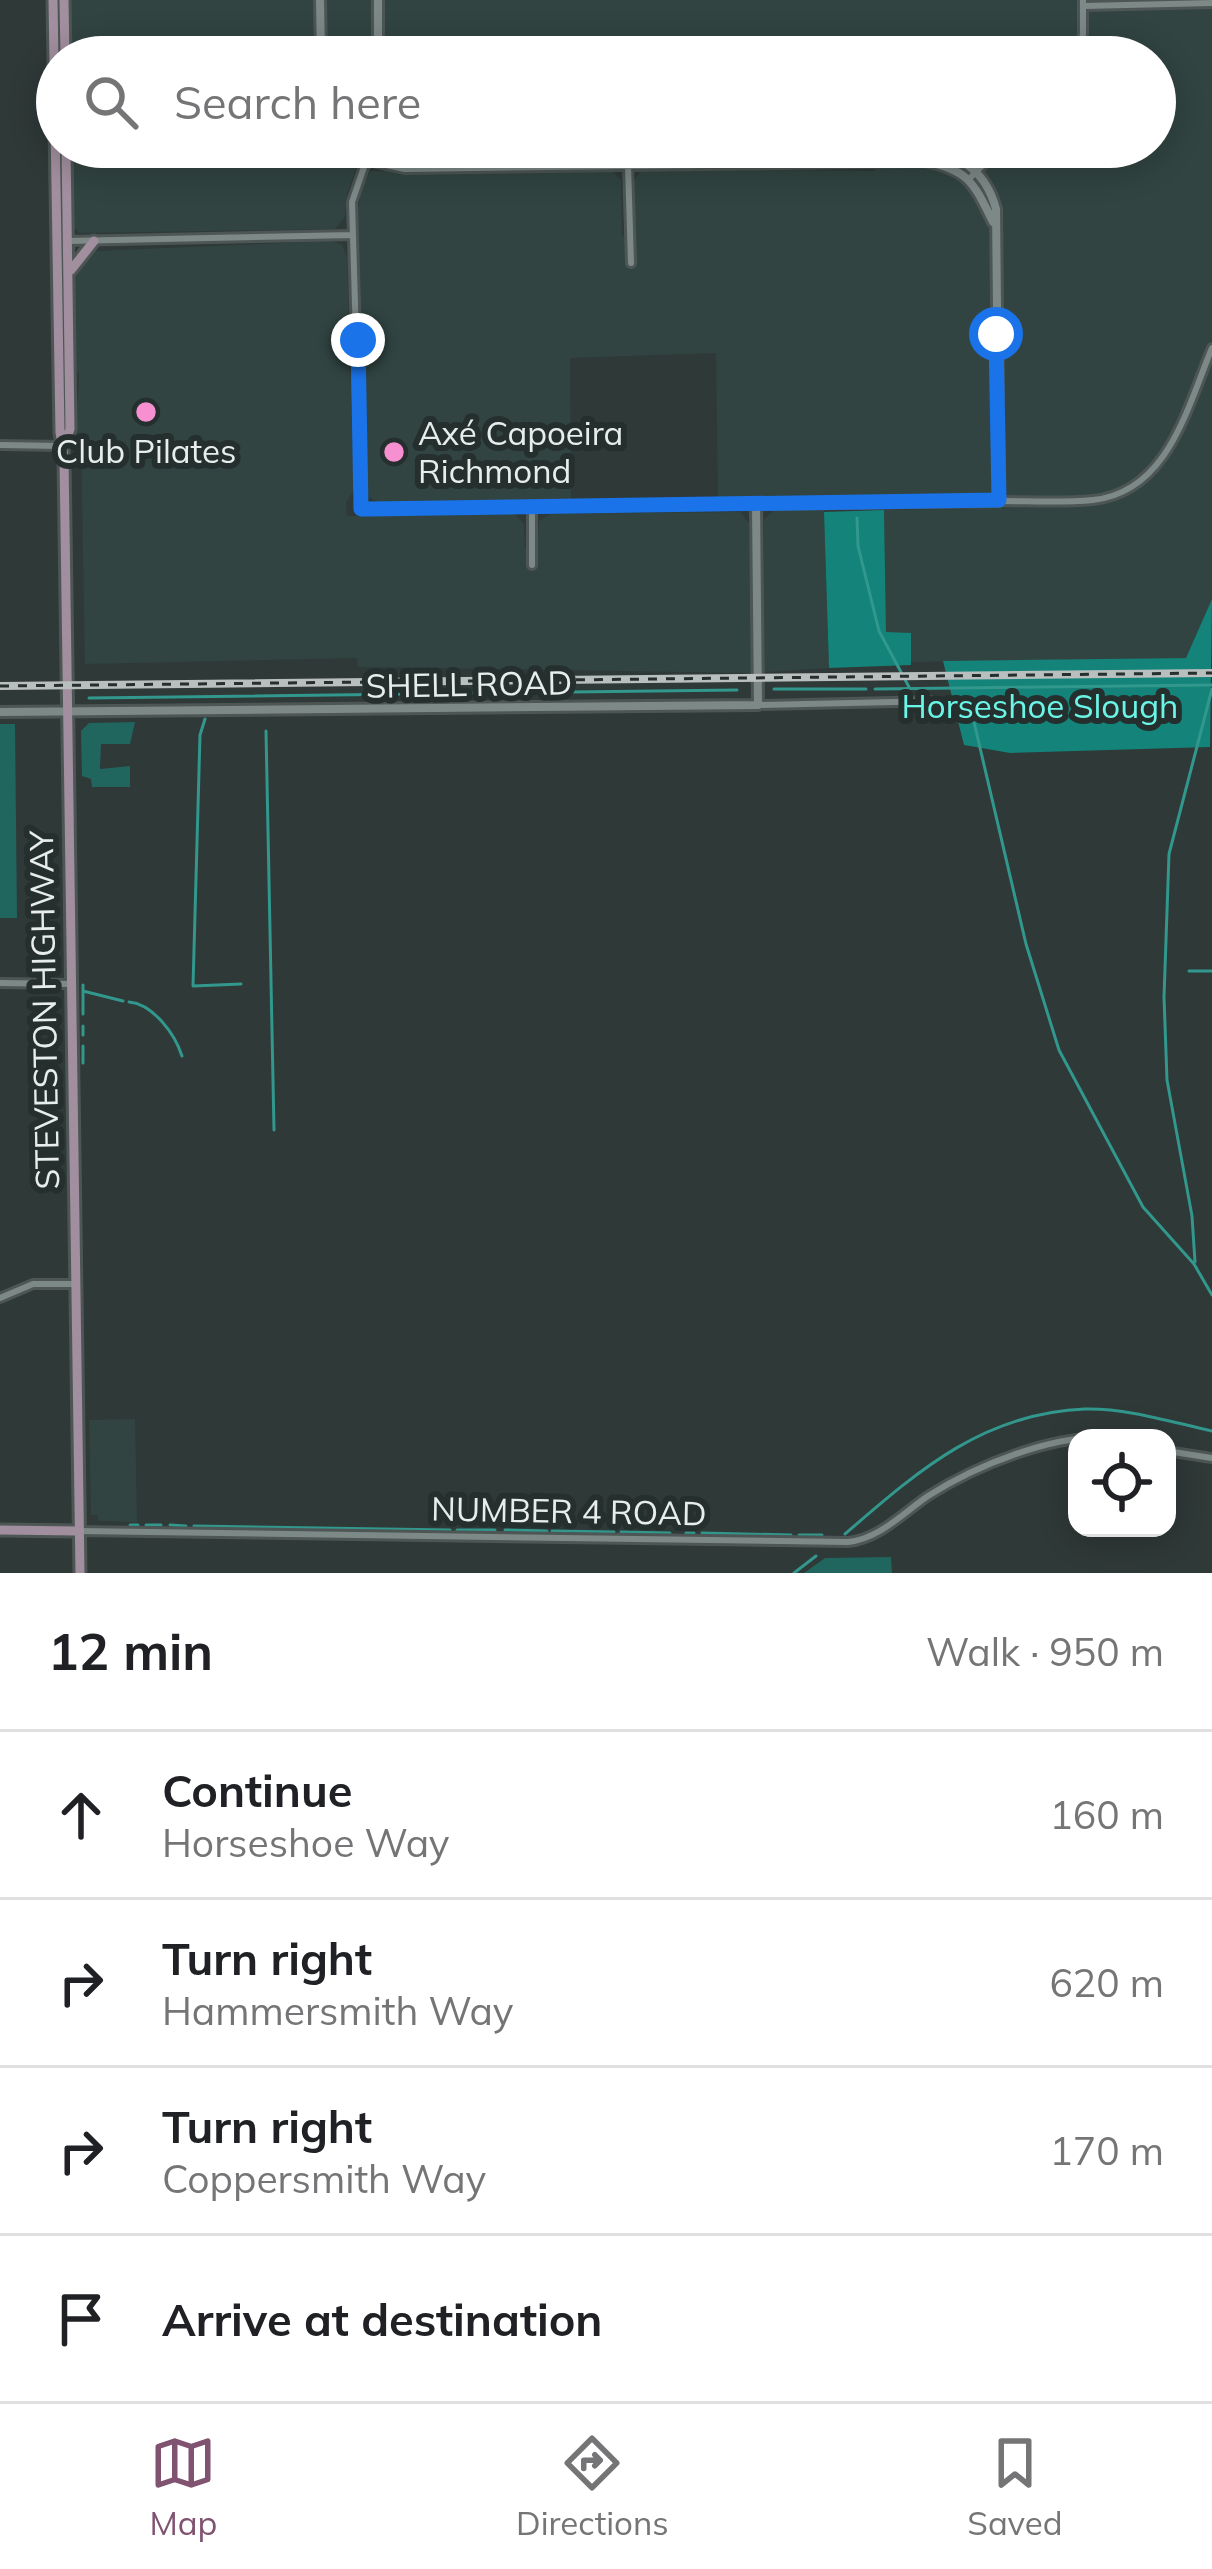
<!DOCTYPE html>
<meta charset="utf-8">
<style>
body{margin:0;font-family:Mulish,sans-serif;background:#f6f6f6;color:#202124}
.controls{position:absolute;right:36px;bottom:36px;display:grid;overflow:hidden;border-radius:24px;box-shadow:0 6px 30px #0003}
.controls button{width:108px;height:108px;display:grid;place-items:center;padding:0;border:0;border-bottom:3px solid #e0e0e0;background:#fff;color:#202124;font:60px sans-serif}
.stop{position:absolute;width:36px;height:36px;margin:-27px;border:9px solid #1a73e8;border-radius:50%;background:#fff}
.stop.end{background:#1a73e8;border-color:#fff;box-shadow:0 3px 12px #0008}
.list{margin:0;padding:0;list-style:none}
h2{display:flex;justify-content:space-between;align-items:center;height:156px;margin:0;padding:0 48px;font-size:51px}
h2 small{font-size:39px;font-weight:400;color:#757577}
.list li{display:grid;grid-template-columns:78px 1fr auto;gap:36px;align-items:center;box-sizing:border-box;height:168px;padding:0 48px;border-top:3px solid #e0e0e0}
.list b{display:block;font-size:45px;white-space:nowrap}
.list p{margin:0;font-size:39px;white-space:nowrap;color:#757577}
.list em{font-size:39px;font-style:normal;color:#757577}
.icon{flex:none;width:66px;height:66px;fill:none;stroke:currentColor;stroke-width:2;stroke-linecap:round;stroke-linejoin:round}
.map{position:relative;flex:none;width:1212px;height:1573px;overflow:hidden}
.search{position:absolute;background:#fff;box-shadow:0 6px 30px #0003;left:36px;right:36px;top:36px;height:132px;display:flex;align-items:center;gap:30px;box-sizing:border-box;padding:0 42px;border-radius:66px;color:#757577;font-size:45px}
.sheet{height:828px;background:#fff}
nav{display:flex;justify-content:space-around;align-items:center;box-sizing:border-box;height:168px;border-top:3px solid #e0e0e0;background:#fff;font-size:33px;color:#757577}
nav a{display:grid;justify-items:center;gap:6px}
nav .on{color:#805371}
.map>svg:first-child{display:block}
.built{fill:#314441}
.green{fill:#20655e}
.forest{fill:#148379}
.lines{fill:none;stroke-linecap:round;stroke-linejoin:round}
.stream{stroke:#32978c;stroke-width:3}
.minor-casing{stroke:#4d5654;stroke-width:12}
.tertiary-casing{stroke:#4d5654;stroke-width:14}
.secondary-casing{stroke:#4d5654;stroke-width:15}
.minor{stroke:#7d8987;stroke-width:6}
.tertiary{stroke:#7d8987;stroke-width:8}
.secondary{stroke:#a18e9e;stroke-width:9}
.rail-casing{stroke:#b8bfbe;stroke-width:8}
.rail{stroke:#252f2e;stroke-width:3;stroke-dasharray:9;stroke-linecap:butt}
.route{stroke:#1a73e8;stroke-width:15}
.poi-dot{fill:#f690d0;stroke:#252f2e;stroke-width:4.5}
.labels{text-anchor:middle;stroke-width:12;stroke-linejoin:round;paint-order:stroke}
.poi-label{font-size:33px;fill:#e7edec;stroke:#252f2e;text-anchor:start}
.street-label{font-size:33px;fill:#e7edec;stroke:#252f2e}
.park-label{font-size:33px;fill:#6af5e6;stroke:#252f2e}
</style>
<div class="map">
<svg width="1212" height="1573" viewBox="0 0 1212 1573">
<rect width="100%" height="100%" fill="#2f3938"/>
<path class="built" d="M69,0H315L316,57H69Z
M323,0H374L375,57H324Z
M382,0H1212V599L1187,658L911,662L910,634L886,633L884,510L965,509L966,498L718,497L716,353L570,358L571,501L380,503L369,497L366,489L358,212L361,188L370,171L611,170L621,180L622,236H635L634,180L640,172L648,169L875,171L876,147H1155V57H382Z
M73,147H373L356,169L347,194L345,217L335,229L79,233L71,223Z
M433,147H804L462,152Z
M332,241L342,245L347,257L354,490L346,502L347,516L515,514L524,524L525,548H537L539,521L550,514L740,512L750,525L752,673L358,667L357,658L85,664L81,438L74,437L79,384V373L73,367L75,271L91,251H96Z
M824,510L829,668L764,672V519L774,511Z
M135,1419L137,1522L98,1521V1515H91L89,1420Z"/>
<path class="green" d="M135,722L130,744H101L100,769L130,766V787H92L91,779L82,776L81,731L89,723Z
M0,724H15L17,918H0Z
M891,1557L892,1573H804L825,1558Z"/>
<path class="forest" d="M884,510L886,632L911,633V665L829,668L824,512Z
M1212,599L1210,747L1010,753L964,745L943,661L1186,658Z"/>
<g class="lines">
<path class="stream" d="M857,518L858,546L879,631L909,687
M774,689H866
M875,689L1212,685
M89,698L737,690
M970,705L1026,944L1059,1050L1143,1207L1194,1264L1212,1295
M205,719L200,735L193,986L241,984
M266,731L274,1130
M1189,971H1212
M83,991L123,1001
M129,1002C153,1004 175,1034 182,1056
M83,1014V985
M83,1035V1026
M83,1063V1046
M1195,1262L1192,1216L1167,1080L1164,997L1169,854L1212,689
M130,1525H138
M146,1525H161
M170,1525L186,1526
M194,1526L450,1530
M457,1530H495
M505,1530L547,1531
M552,1531L614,1532
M621,1532L670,1533
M686,1533H694
M702,1533L791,1535
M845,1534C918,1471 983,1413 1085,1409C1127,1408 1171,1422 1212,1431
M799,1535H822
M794,1573L816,1556"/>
<defs>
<path id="minor" d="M1084,6L1212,3
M1077,57L1083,34V0
M382,147L364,167L352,202L361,509L756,504
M628,165L631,263
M969,179L1001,147
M68,241L353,235
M0,445L62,446
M999,501C1030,501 1062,503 1093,500C1168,492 1187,408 1212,348
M532,509V565
M758,705L938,701
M0,983L70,984
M0,1298L33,1284H74
M1167,1451L1212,1458
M79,1531L848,1542C879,1539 903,1513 928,1496C975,1466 1055,1433 1111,1438"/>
<path id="tertiary" d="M320,0L321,57
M378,0V57
M350,147L368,160L405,168L924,161C970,170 974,184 993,222
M0,712L758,705L756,504L999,501L996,209C986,172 962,155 925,149L460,156L424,147"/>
<path id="secondary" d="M53,0L60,432L64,458L80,1573
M64,0L65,57
M71,270L94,241
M64,446L70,429L66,147
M0,1530L79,1531"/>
</defs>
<use href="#minor" class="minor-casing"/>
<use href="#tertiary" class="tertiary-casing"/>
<use href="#secondary" class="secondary-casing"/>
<use href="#minor" class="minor"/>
<use href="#tertiary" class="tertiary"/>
<use href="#secondary" class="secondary"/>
<defs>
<path id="rail" d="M0,686L1212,673"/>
</defs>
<use href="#rail" class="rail-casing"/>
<use href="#rail" class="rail"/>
</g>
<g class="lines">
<path class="route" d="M358,340L361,509H368L999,500L996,334"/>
</g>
<g class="poi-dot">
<circle cx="146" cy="412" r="12"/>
<circle cx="394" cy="452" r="12"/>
</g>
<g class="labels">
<g class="poi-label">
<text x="418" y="445">Axé Capoeira<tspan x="418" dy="38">Richmond</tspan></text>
<text x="146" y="463" text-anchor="middle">Club Pilates</text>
</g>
<g class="street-label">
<text transform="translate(469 684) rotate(-1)" y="12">SHELL ROAD</text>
<text transform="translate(44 1010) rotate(-91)" y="12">STEVESTON HIGHWAY</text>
<text transform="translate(569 1511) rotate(1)" y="12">NUMBER 4 ROAD</text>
</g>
<g class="park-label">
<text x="1040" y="718">Horseshoe Slough</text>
</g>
</g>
</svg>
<div class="controls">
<button><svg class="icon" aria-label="locate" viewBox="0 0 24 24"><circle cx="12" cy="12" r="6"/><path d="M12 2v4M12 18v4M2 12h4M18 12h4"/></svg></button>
</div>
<div class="stop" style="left:996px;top:334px"></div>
<div class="stop end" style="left:358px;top:340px"></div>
<div class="search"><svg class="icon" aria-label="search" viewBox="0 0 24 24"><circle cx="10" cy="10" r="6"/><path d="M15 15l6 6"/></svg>Search here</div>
</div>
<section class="sheet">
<h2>12 min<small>Walk · 950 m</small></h2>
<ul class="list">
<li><svg class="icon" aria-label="ahead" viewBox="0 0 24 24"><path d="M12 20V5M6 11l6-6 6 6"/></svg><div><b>Continue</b><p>Horseshoe Way</p></div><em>160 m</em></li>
<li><svg class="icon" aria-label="right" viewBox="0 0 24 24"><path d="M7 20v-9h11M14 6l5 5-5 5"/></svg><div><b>Turn right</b><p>Hammersmith Way</p></div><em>620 m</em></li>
<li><svg class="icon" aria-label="right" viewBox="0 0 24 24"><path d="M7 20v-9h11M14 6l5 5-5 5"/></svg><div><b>Turn right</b><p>Coppersmith Way</p></div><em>170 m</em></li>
<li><svg class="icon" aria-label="arrive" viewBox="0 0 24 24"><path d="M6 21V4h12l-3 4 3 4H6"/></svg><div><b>Arrive at destination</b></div></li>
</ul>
</section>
<nav>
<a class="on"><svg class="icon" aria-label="map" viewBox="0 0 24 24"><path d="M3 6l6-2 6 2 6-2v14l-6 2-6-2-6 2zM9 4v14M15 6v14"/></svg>Map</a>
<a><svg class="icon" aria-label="directions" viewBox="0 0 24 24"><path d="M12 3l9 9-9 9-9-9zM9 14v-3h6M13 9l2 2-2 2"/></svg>Directions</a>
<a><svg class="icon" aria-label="saved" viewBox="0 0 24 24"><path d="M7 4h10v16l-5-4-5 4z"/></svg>Saved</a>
</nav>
